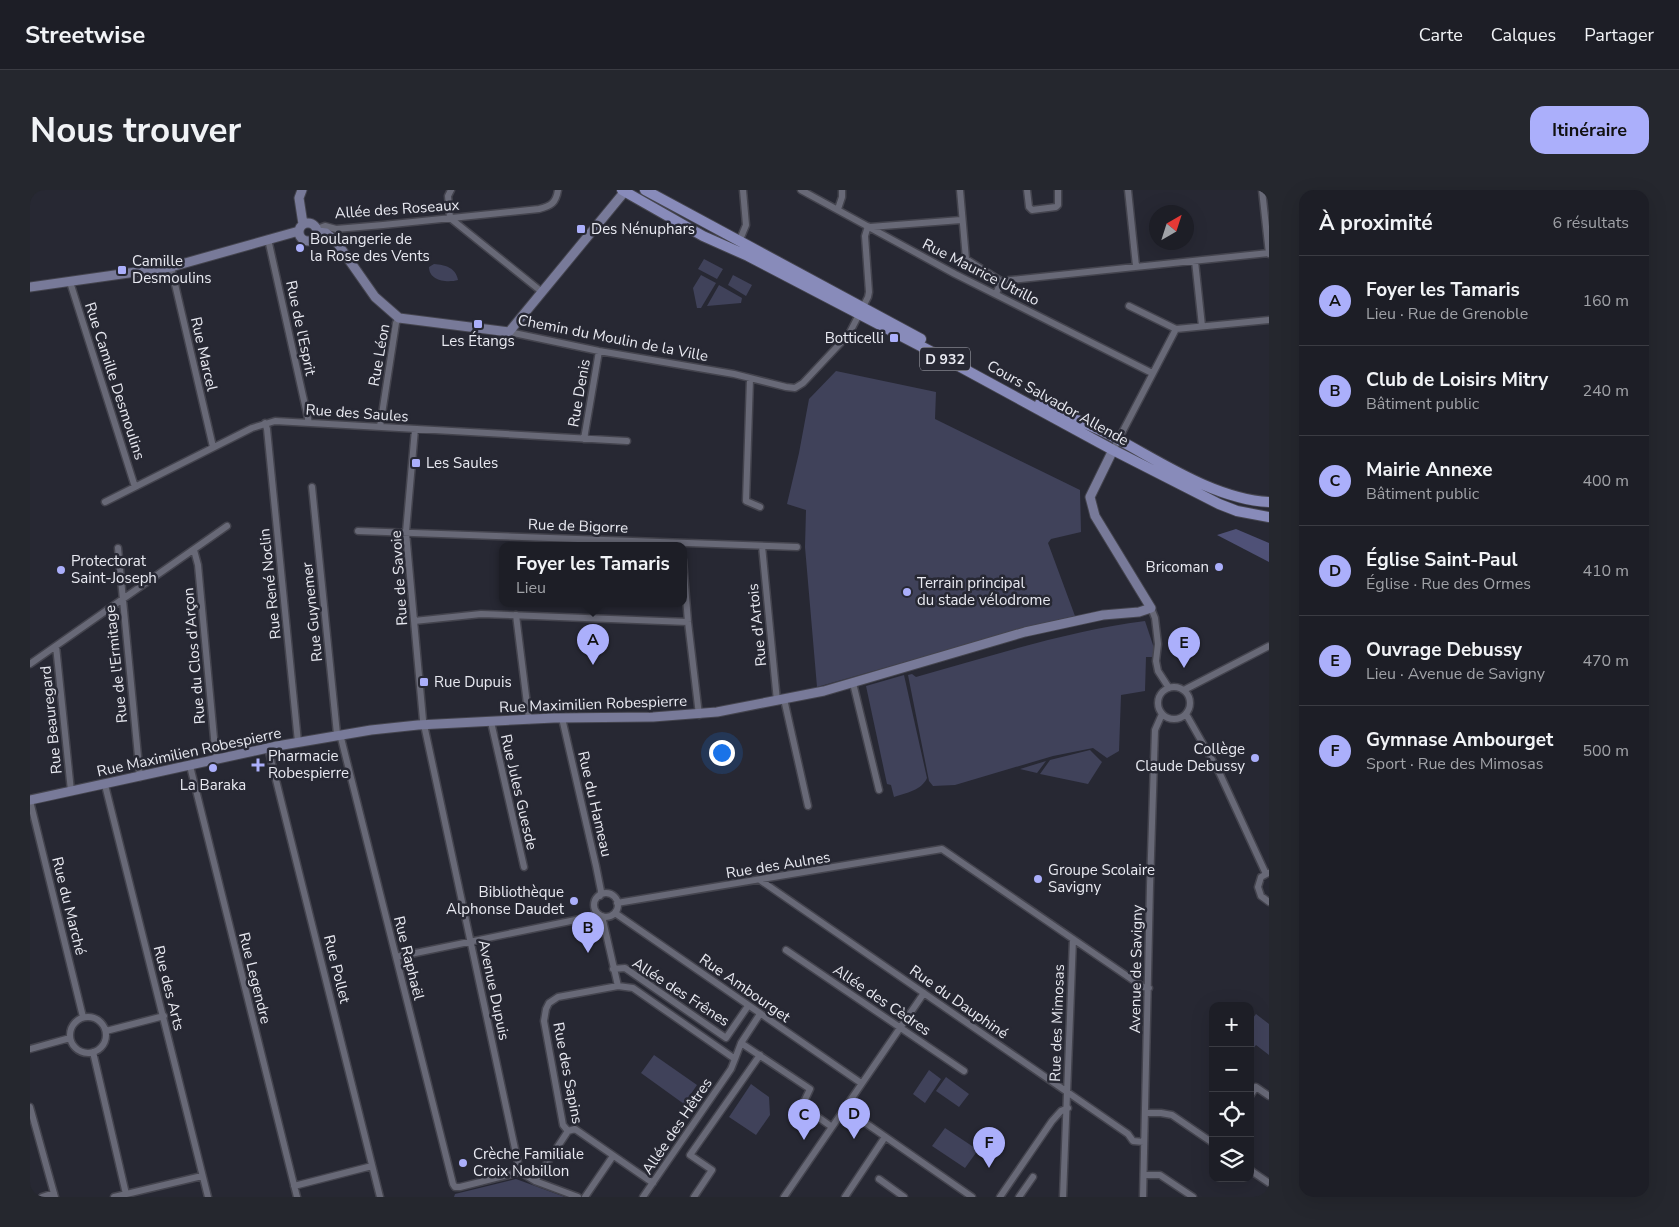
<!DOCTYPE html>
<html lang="fr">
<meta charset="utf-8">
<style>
body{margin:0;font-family:"Nunito Sans",sans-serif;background:#25272e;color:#f1f3f6}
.controls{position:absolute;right:15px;bottom:15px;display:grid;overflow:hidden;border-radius:10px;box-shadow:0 5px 20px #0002}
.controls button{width:45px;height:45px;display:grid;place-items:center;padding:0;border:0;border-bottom:1px solid #3b3c43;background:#1d1e26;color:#f1f3f6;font:25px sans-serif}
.compass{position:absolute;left:1119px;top:15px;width:45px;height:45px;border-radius:50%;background:#1d1e26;box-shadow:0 5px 20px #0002;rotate:39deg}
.you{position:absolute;left:691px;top:562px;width:18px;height:18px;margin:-12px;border:4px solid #fff;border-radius:50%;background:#1a73e8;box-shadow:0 0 0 8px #1a73e833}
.badge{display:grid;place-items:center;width:32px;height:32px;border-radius:50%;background:#abaffb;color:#111;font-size:16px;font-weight:700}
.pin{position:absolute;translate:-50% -41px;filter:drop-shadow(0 1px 2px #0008)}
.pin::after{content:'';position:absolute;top:26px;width:18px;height:15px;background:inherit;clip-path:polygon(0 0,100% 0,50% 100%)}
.popup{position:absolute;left:469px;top:352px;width:188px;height:65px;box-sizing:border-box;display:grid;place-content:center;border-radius:10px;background:#1d1e26;filter:drop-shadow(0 1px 4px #0005);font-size:16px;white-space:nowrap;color:#a0a2a7}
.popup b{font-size:19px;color:#f1f3f6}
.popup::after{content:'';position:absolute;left:50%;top:100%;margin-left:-10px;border:10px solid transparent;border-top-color:#1d1e26}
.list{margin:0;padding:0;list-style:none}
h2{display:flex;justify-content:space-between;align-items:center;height:65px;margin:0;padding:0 20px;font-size:21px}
h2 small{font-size:16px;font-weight:400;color:#a0a2a7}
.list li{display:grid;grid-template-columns:32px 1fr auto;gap:15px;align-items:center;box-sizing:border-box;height:90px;padding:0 20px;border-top:1px solid #3b3c43}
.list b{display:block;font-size:19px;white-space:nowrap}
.list p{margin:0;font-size:16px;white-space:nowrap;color:#a0a2a7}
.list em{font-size:16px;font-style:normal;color:#a0a2a7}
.icon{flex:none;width:28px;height:28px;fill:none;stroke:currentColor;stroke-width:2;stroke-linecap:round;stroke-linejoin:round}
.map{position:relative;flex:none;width:1239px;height:1007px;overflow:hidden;border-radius:15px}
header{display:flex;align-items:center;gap:30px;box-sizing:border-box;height:70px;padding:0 25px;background:#1d1e26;border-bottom:1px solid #3b3c43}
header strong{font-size:24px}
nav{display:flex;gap:28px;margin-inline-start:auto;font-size:18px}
.intro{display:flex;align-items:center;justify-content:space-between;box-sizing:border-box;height:120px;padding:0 30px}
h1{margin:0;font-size:35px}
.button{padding:12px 22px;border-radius:15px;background:#abaffb;color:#111;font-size:18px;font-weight:700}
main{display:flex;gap:30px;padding:0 30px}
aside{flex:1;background:#1d1e26;border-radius:15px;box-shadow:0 5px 20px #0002}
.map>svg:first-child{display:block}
.green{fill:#40425a}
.forest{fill:#4f5177}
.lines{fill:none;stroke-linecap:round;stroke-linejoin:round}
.street-casing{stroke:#44444e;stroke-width:9}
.secondary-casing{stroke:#44444e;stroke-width:11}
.primary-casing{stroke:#44444e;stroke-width:12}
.street{stroke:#686977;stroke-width:6}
.secondary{stroke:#787a99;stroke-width:9}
.primary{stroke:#888bba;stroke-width:10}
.poi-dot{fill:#abaffb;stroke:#272833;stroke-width:2}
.labels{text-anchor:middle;stroke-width:5;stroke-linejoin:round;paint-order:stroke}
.shield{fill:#272833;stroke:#aeafb8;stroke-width:1}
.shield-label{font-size:14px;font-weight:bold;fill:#e8e9f1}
.street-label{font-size:15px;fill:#e8e9f1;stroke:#272833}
.poi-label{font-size:15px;fill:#e8e9f1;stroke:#272833;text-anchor:start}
</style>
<header>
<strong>Streetwise</strong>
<nav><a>Carte</a><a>Calques</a><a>Partager</a></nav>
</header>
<div class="intro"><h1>Nous trouver</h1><a class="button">Itinéraire</a></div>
<main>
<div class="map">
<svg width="1239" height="1007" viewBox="0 0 1239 1007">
<rect width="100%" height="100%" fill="#272833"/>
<path class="green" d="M674,69L693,79L687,89L668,79Z
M404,74C416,75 426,78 428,90C417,93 399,91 399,77Z
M671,85L686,93L671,118H667L663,98Z
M703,85L722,95L716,106L698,95Z
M689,95L712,108L711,113L677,116Z
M806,181L906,202L905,229L1050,300L1051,342L1021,349L1018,353L1045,426L999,437L787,497L775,357L776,320L757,314L769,263L779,209Z
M1115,431L1127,467H1116L1115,501L1091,505L1089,561L1077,568L1063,558L1023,566L925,595L903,596L899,591L878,485L882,484L886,487C961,466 1037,441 1115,431Z
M874,485L897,588C892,600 876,603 864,607L861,595L857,594L836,496Z
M1060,560L1072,572L1058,594L1010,584L1020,570Z
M1016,571L1007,583L990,579Z
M1226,824L1239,834V865L1226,855L1220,863V832Z
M624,865L667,895L654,914L611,883Z
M899,880L911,889L895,913L883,904Z
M916,887L939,904L929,917L906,901Z
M721,894L739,907L740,925L726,945L699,927Z
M915,938L948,960L935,978L902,956Z
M486,989L535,1007H424L425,1004Z"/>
<path class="forest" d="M1206,339L1239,353V372L1187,345Z"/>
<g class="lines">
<defs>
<path id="street" d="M421,0L418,6L420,28L512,102
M771,0L925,84L1122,183
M930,0L936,69L971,91
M997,0L999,17L1002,20L1026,17L1028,15V0
M1098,0L1106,76
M1232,0L1239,64
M808,19L812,7V0
M840,37L931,30
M287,39L295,36L306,39L353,35L509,19C521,16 526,13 528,0
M238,49L279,233
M709,52L716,35L713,0
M1165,71L1172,136
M141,77L183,257
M40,92L105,297
M966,104L971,91L1239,63
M1099,116L1146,139L1239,130
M479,142L569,161L704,184L756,197L765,198L773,193L819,144L838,107L839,102L835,46L838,36
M720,189L716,311L730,317
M235,233L237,239L268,552
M350,237L366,133L369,128
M385,239L376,342L393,530L490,982
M554,249L569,161
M1083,260L1146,139
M282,297L307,544
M75,312L222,238L245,231L597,251
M328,341L767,357
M732,356L747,511
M88,358L110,587
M164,360L168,375L186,570
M653,370L658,432L669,525
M1121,418L1125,428L1128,454L1126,471L1128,481L1139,498
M486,425L499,530
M384,431L451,424L658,432
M26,456L41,601
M0,474L197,336
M823,493L849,600
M1128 513a16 16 0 1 1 32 0a16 16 0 1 1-32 0Z
M1154,500L1239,456
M754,509L778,616
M1156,524L1189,582L1236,684
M532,528L566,676L571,701L570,706
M461,532L494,677
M310,544L423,994L425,997H430L490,982
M238,558L350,1007
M160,576L267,1007
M75,595L178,1007
M0,611L53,827
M1238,683L1231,687L1228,697L1231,706L1239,712
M730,690L1098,944L1103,951L1114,952
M564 715a12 12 0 1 1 24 0a12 12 0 1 1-24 0Z
M587,713L912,659L1113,797L1119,798
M585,723L831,893
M572,726L588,796
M756,760L934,881
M366,767L560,727L568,724
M583,779L595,778L696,848L718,816
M40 845a18 18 0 1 1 36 0a18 18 0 1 1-36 0Z
M76,841L134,826
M711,853L780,899L772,916L802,937
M0,859L40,848
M63,862L96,1004
M705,869L711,853L730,824
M1220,906L1226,897L1239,906
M0,917L25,1007
M814,918L942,1007
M1115,923H1131L1142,925L1183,953
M538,941L533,935L514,831L516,819L519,813L528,807L588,796L603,798L705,869L701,879L613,1007
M538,941L545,939L623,993
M1220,980L1239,993
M490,982L505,991L548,1007
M1114,985H1130L1163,1007
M849,989L874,1007
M505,991L538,941
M264,996L342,976
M12,1007L24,1003
M84,1007L172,986
M555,1007L583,966
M664,1007L682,980L660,965L730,865
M754,1007L894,803
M815,1007L855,947
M970,1007L1022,931L1031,921L1038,918
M989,1007L1003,987
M1033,1007L1043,749
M1113,1007L1120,696L1125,540L1132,524"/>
<path id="secondary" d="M272,0L269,8L273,34
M269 42a9 9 0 1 1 18 0a9 9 0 1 1-18 0Z
M288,42L296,43L305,50L345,107L369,128L479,142L596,0
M0,97L141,77L269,41
M0,610L247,556L341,540L388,535L524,528L623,527L687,522L794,501L995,442L1073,425L1109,422L1121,418L1065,326L1060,307L1083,260"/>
<path id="primary" d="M592,0L673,46L718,66L925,174L1083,260L1189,314L1207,321L1239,327
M615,0L891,149
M1010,213C1031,224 1054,232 1076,243C1125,268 1182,309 1239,312"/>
</defs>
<use href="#street" class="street-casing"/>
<use href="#secondary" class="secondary-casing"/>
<use href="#primary" class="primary-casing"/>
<use href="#street" class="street"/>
<use href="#secondary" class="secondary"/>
<use href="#primary" class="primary"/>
</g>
<g class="poi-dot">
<rect x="546" y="34" width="10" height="10" rx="2.5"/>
<circle cx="270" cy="58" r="5"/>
<rect x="87" y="75" width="10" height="10" rx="2.5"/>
<rect x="443" y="129" width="10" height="10" rx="2.5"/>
<rect x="859" y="143" width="10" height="10" rx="2.5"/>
<rect x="381" y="268" width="10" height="10" rx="2.5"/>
<circle cx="1189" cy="377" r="5"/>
<circle cx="31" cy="380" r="5"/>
<circle cx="877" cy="402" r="5"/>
<rect x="389" y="487" width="10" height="10" rx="2.5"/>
<circle cx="1225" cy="568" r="5"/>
<path d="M225.5 567.5h5v5h5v5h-5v5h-5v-5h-5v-5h5z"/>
<circle cx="183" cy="578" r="5"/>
<circle cx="1008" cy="689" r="5"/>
<circle cx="544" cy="711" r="5"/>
<circle cx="433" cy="973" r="5"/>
</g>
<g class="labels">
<rect class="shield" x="890" y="157.5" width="50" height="23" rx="4"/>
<g class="shield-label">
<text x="915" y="174">D 932</text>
</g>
<g class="street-label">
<text transform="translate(367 19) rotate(-4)" y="5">Allée des Roseaux</text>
<text transform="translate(951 82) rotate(27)" y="5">Rue Maurice Utrillo</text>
<text transform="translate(271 138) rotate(78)" y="5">Rue de l'Esprit</text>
<text transform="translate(583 148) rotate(11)" y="5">Chemin du Moulin de la Ville</text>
<text transform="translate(174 164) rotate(77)" y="5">Rue Marcel</text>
<text transform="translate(349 165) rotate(-80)" y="5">Rue Léon</text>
<text transform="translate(85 191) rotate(72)" y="5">Rue Camille Desmoulins</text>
<text transform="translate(549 203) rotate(-80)" y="5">Rue Denis</text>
<text transform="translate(1028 213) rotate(29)" y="5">Cours Salvador Allende</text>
<text transform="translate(327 223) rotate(4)" y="5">Rue des Saules</text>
<text transform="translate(548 336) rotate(2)" y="5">Rue de Bigorre</text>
<text transform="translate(369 388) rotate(-94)" y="5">Rue de Savoie</text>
<text transform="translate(240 394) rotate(-96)" y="5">Rue René Noclin</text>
<text transform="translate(282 422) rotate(-96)" y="5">Rue Guynemer</text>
<text transform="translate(727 435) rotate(-96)" y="5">Rue d'Artois</text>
<text transform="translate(164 466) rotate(-95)" y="5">Rue du Clos d'Arçon</text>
<text transform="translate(86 474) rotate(-96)" y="5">Rue de l'Ermitage</text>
<text transform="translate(563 514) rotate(-2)" y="5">Rue Maximilien Robespierre</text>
<text transform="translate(21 530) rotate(-96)" y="5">Rue Beauregard</text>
<text transform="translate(159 562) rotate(-12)" y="5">Rue Maximilien Robespierre</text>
<text transform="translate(489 602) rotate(77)" y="5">Rue Jules Guesde</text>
<text transform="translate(565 614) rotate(77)" y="5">Rue du Hameau</text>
<text transform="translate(748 675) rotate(-9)" y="5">Rue des Aulnes</text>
<text transform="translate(39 716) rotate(76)" y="5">Rue du Marché</text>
<text transform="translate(379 768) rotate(76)" y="5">Rue Raphaël</text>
<text transform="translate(307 779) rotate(76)" y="5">Rue Pollet</text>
<text transform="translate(1106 779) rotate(-89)" y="5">Avenue de Savigny</text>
<text transform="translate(225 788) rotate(76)" y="5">Rue Legendre</text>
<text transform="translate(139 798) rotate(76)" y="5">Rue des Arts</text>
<text transform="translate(715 798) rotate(35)" y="5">Rue Ambourget</text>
<text transform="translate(464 800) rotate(78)" y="5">Avenue Dupuis</text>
<text transform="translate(651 802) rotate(33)" y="5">Allée des Frênes</text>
<text transform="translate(852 810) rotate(34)" y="5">Allée des Cèdres</text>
<text transform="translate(929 812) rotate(35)" y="5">Rue du Dauphiné</text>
<text transform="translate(1027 833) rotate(-88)" y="5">Rue des Mimosas</text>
<text transform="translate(538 883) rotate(79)" y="5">Rue des Sapins</text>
<text transform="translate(647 936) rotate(-56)" y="5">Allée des Hêtres</text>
</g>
<g class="poi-label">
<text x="561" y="44">Des Nénuphars</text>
<text x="280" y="54">Boulangerie de<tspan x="280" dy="17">la Rose des Vents</tspan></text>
<text x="102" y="76">Camille<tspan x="102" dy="17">Desmoulins</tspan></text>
<text x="854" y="153" text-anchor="end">Botticelli</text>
<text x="448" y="156" text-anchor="middle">Les Étangs</text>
<text x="396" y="278">Les Saules</text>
<text x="41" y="376">Protectorat<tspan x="41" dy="17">Saint-Joseph</tspan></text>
<text x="1179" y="382" text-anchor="end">Bricoman</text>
<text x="887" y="398">Terrain principal<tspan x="887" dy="17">du stade vélodrome</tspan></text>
<text x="404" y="497">Rue Dupuis</text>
<text x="1215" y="564" text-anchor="end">Collège<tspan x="1215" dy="17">Claude Debussy</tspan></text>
<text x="238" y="571">Pharmacie<tspan x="238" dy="17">Robespierre</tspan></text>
<text x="183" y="600" text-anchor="middle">La Baraka</text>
<text x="1018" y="685">Groupe Scolaire<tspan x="1018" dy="17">Savigny</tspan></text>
<text x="534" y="707" text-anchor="end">Bibliothèque<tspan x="534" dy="17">Alphonse Daudet</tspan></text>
<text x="443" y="969">Crèche Familiale<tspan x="443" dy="17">Croix Nobillon</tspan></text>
</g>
</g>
</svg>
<div class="controls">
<button>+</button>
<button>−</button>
<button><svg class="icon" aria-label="locate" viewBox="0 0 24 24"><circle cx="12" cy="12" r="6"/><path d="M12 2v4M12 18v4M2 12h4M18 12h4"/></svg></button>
<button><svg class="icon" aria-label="layers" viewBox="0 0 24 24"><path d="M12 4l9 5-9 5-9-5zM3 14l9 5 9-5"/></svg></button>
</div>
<svg class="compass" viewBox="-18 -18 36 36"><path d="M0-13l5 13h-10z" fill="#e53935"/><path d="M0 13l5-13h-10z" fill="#a0a2a7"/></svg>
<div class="you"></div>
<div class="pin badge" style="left:563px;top:475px">A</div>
<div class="popup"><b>Foyer les Tamaris</b>Lieu</div>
<div class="pin badge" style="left:558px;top:763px">B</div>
<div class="pin badge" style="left:774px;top:950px">C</div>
<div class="pin badge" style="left:824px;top:949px">D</div>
<div class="pin badge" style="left:1154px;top:478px">E</div>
<div class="pin badge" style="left:959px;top:978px">F</div>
</div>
<aside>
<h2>À proximité<small>6 résultats</small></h2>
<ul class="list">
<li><span class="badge">A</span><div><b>Foyer les Tamaris</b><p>Lieu · Rue de Grenoble</p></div><em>160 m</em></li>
<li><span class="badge">B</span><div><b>Club de Loisirs Mitry</b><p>Bâtiment public</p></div><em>240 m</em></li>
<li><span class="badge">C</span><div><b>Mairie Annexe</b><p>Bâtiment public</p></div><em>400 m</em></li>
<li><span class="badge">D</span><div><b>Église Saint-Paul</b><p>Église · Rue des Ormes</p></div><em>410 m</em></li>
<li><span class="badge">E</span><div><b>Ouvrage Debussy</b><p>Lieu · Avenue de Savigny</p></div><em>470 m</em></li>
<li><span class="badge">F</span><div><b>Gymnase Ambourget</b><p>Sport · Rue des Mimosas</p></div><em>500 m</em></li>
</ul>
</aside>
</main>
